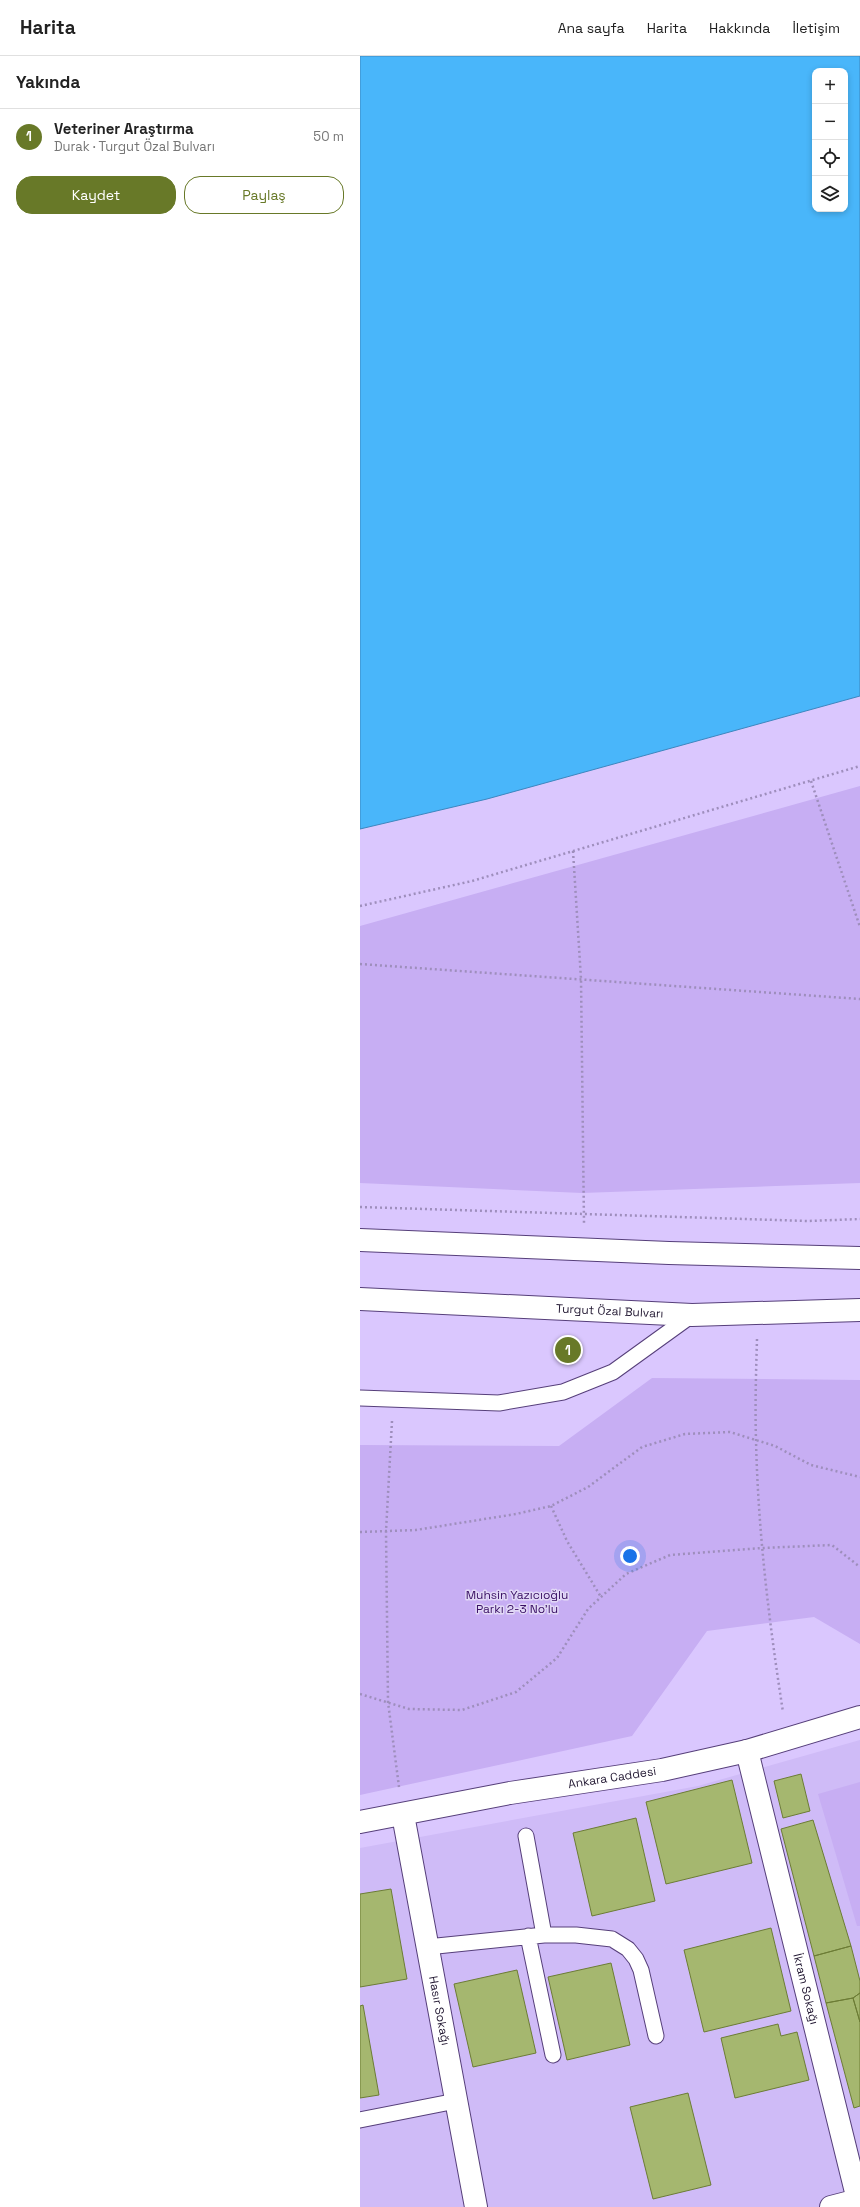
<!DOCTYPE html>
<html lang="tr">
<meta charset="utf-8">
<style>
body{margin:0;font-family:"Space Grotesk",sans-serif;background:#f2f2f2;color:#222}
.controls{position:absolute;right:12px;top:12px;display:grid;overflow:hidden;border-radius:8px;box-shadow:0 2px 6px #0003}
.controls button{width:36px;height:36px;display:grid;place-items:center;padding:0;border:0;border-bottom:1px solid #e0e0e0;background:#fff;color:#222;font:20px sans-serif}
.you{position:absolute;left:270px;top:1500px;width:14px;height:14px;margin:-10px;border:3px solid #fff;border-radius:50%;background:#1a73e8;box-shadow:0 0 0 6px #1a73e833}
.badge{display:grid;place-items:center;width:26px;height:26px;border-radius:50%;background:#687928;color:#fff;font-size:13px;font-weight:700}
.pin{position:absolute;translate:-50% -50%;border:2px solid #fff;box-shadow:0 1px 4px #0006}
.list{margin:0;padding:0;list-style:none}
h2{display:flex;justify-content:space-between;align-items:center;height:52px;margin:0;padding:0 16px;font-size:17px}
h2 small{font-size:13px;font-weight:400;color:#767676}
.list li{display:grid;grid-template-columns:26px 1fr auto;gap:12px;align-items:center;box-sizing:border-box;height:56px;padding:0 16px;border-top:1px solid #e0e0e0}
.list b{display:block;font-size:15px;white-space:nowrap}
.list p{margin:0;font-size:13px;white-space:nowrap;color:#767676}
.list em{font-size:13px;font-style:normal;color:#767676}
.actions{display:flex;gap:8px;padding:12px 16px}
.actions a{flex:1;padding:9px 0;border:1px solid #687928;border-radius:16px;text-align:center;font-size:14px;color:#687928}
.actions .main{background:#687928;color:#fff}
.icon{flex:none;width:22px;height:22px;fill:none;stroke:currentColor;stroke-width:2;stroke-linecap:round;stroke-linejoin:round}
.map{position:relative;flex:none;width:500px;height:2151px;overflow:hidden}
header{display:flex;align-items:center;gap:24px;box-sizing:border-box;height:56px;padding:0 20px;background:#fff;border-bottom:1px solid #e0e0e0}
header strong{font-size:19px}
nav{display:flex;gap:22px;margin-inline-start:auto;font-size:14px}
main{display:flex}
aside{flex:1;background:#fff}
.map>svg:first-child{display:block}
.built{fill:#cfbbf7}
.green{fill:#c7aef3}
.water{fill:#49b6fa;stroke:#3d86be;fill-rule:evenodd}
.building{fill:#a5b76f;stroke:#6c7c35}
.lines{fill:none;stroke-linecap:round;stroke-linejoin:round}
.service-casing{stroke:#563f7a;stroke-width:17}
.minor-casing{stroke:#563f7a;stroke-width:24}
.secondary-casing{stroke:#563f7a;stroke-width:24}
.trunk-casing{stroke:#563f7a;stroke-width:24}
.path{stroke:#9e8ebc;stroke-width:2.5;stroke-dasharray:2 3;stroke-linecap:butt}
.service{stroke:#fff;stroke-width:15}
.minor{stroke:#fff;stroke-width:22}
.secondary{stroke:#fff;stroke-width:22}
.trunk{stroke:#fff;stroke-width:22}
.labels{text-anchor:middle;stroke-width:3;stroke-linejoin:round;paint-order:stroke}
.street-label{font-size:12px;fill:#211731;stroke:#e2d9f6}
.park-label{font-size:12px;fill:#380e63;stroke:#e2d9f6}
</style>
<header>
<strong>Harita</strong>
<nav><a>Ana sayfa</a><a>Harita</a><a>Hakkında</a><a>İletişim</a></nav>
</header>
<main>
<aside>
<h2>Yakında<small></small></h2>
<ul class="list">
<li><span class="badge">1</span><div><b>Veteriner Araştırma</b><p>Durak · Turgut Özal Bulvarı</p></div><em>50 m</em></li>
</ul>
<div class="actions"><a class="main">Kaydet</a><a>Paylaş</a></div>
</aside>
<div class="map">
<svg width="500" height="2151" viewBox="0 0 500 2151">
<rect width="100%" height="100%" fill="#dac7fe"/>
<path class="built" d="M500,1684V2151H0V1792L338,1730Z"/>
<path class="green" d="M500,730V1127L222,1137L0,1127V870Z
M292,1322L500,1324V1588L454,1561L347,1575L272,1680L0,1739V1389L199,1390Z
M500,1726V1870H497L458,1738Z"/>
<path class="water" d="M0,0H500V640L127,743L0,773ZM455,15H485V153H455Z"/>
<path class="building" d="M441,1718L450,1755L423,1762L414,1725Z
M372,1724L392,1807L306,1828L286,1746Z
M276,1762L295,1845L232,1860L213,1777Z
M453,1764L491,1890L454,1900L421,1773Z
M31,1833L47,1923L0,1931V1838Z
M411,1872L431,1955L344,1976L324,1894Z
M491,1890L500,1925V1937L493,1942L466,1947L454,1900Z
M251,1907L270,1989L207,2004L188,1921Z
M157,1914L176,1997L113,2011L94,1928Z
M500,1937V1966L493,1942Z
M493,1942L500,1966V2050L494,2052L466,1947Z
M3,1949L19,2039L0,2042V1950Z
M418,1968L421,1980L437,1976L449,2024L375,2042L361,1982Z
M328,2037L351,2129L293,2143L270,2051Z"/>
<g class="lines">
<defs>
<path id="service" d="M0,1342L139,1347L203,1336L253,1316L332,1259
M166,1780L184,1879
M168,1880L193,1999
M67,1891L184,1879H216L252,1883L268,1893L276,1903L281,1914L296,1980
M0,2064L96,2045"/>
<g id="minor">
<path id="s1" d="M387,1695L498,2144L471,2151"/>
<path id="s2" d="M43,1759L116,2151"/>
</g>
<g id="secondary">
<path id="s3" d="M0,1766L150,1737L302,1714L387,1695L500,1661"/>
</g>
<g id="trunk">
<path d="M0,1184L309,1197L500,1202"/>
<path id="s4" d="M0,1243L332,1259L500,1254"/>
</g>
</defs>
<use href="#service" class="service-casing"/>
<use href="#minor" class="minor-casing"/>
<use href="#secondary" class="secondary-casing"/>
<use href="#trunk" class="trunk-casing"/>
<path class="path" d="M451,725L500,871
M213,795L221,923L224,1167
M0,850L112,825L500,710
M0,908L500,943
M0,1151L448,1165L500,1163
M397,1283C396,1316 395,1350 396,1384C398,1475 409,1566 423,1656
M32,1365L26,1475L28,1646L39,1731
M191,1450L207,1485L241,1541
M0,1476L56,1474L156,1458L191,1450L228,1431L282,1391L325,1378L370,1376L415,1390L451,1409L500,1421
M0,1638L49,1653L102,1654L156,1636L197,1602L228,1553L266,1518L310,1499L402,1492L472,1489L500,1511"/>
<use href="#service" class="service"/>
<use href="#minor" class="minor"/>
<use href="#secondary" class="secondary"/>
<use href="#trunk" class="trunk"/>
</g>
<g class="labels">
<g class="street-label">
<text dy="4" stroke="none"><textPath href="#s4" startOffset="250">Turgut Özal Bulvarı</textPath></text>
<text dy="4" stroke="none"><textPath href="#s3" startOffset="256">Ankara Caddesi</textPath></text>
<text dy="4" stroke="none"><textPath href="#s1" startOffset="245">İkram Sokağı</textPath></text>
<text dy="4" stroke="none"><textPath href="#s2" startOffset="199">Hasır Sokağı</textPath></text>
</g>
<g class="park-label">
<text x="157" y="1543">Muhsin Yazıcıoğlu<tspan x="157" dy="14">Parkı 2-3 No'lu</tspan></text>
</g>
</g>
</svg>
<div class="controls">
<button>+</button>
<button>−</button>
<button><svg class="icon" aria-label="locate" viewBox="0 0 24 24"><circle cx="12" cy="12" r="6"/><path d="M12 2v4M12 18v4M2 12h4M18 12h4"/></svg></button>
<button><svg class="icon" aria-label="layers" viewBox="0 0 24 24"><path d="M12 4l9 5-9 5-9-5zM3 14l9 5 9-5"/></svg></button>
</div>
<div class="you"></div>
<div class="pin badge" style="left:208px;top:1294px">1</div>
</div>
</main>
